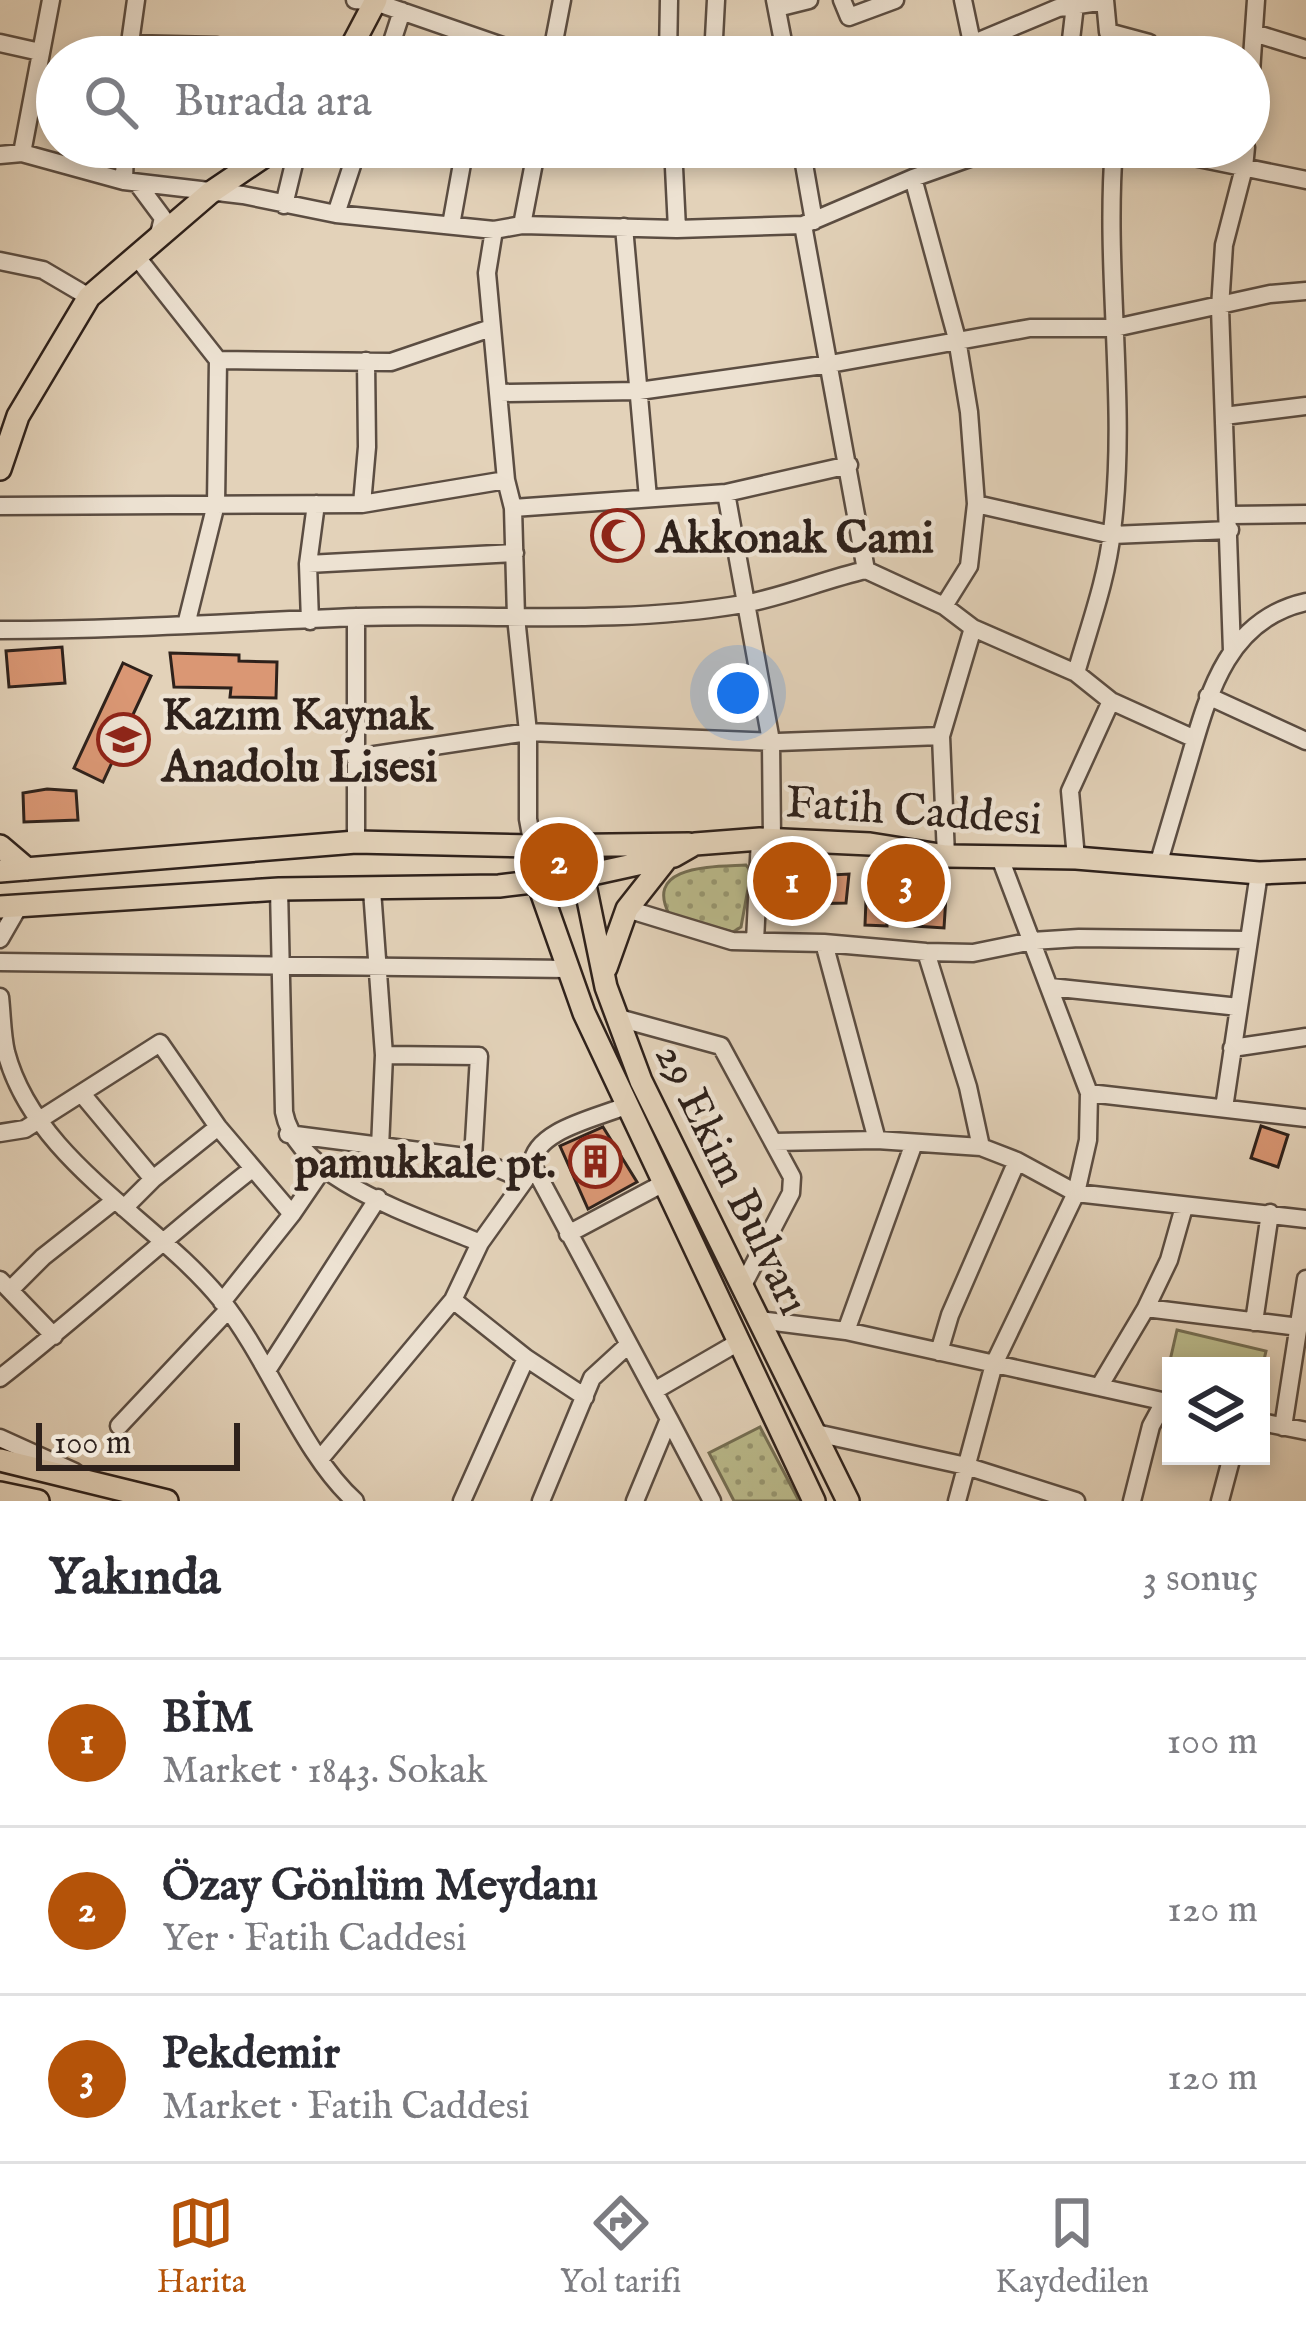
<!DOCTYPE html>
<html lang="tr">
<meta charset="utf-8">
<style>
body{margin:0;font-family:"IM FELL English",serif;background:#f2f2f3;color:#2b2b33}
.controls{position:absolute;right:36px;bottom:36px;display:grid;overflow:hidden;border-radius:0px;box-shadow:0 6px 18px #0003}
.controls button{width:108px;height:108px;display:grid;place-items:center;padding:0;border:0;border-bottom:3px solid #e1e1e2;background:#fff;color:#2b2b33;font:60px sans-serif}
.scale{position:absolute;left:36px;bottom:30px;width:204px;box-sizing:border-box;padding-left:12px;border:6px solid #2e211b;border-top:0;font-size:33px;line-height:42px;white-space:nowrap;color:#2e211b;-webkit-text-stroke:9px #ede2d2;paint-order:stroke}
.you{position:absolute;left:738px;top:693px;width:42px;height:42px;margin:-30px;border:9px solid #fff;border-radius:50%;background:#1a73e8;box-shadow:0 0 0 18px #1a73e833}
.badge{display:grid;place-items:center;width:78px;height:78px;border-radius:50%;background:#b45309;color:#fff;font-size:39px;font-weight:700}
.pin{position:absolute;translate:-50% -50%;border:6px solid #fff;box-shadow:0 3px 12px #0006}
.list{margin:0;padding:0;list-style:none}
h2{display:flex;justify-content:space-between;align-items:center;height:156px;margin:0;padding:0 48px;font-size:51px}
h2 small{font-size:39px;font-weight:400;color:#7c7c81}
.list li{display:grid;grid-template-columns:78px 1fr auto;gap:36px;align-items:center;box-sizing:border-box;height:168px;padding:0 48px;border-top:3px solid #e1e1e2}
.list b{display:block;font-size:45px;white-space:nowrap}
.list p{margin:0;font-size:39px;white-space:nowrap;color:#7c7c81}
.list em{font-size:39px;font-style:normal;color:#7c7c81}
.icon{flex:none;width:66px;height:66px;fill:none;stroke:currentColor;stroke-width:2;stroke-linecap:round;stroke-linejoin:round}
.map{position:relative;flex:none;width:1306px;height:1501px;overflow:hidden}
.search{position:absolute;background:#fff;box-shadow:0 6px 18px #0003;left:36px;right:36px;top:36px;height:132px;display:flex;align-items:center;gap:30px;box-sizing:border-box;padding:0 42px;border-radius:66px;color:#7c7c81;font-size:45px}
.sheet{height:660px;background:#fff}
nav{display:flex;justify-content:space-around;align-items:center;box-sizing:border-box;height:168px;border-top:3px solid #e1e1e2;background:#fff;font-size:33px;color:#7c7c81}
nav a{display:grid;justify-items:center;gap:6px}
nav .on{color:#b45309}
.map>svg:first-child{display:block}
.park{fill:url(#park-dots);stroke:#746e53;stroke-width:3}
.pitch{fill:#baba8b;stroke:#746e53;stroke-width:3}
.building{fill:#da9774;stroke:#2e211b;stroke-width:3}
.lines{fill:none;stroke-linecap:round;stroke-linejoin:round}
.minor-casing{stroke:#5b4d42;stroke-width:21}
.major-casing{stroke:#2e211b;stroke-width:26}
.minor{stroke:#ede2d2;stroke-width:16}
.major{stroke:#e3d2b9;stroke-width:21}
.labels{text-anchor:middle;stroke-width:9;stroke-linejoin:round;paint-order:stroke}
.poi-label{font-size:45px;font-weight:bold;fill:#2e211b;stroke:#ede2d2;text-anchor:start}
.street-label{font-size:45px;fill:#2e211b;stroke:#ede2d2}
</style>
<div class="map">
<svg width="1306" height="1501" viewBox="0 0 1306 1501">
<defs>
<pattern id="park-dots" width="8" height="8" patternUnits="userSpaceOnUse" patternTransform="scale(3)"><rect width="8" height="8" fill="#baba8b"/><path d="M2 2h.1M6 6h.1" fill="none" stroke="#989771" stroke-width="1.8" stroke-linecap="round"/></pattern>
</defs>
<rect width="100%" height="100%" fill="#e3d2b9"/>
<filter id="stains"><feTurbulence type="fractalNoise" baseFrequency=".00167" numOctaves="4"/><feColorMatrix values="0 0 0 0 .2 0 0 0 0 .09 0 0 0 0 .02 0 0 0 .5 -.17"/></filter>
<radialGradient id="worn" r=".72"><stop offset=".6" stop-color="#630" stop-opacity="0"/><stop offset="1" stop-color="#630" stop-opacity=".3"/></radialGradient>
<path class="park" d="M746,865L751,872L741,927L733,932L670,916C642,864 714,867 746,865Z
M760,1427L799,1501H734L709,1453Z"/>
<path class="pitch" d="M1177,1330L1266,1351L1261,1373V1366H1171V1379L1166,1378Z"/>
<path class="building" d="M612,517L632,521V533L621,549L612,551L604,539Z
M62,647L65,683L9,687L6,651Z
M170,653L239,655V661L277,662L276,698L230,697L231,688L174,687Z
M123,663L151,676L130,721L137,725L133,735L126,732L103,782L74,768Z
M47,789L76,791L78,820L24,822L23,793Z
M849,874L846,903L804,904L803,916L773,913L775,878Z
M867,875L947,880L944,928L915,926L916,914L887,912V926L865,925Z
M1261,1126L1288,1135L1278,1167L1251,1158Z
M603,1127L637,1182L588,1209L560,1146Z"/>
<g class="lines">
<defs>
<path id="minor" d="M355,0L375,2L534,57
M775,0L786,57
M842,0L849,17L895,0
M963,0L975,57
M1105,0L1108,32L1149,43L1144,57
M777,8L809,0
M1254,33L1306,49
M0,43L40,52
M129,44L217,46L254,57
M128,57L136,0
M387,57L402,11
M551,57L562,0
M668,57L669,0
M713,57L716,0
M929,57L972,44L1058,8L1105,1
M1069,57L1075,5
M1249,101L1256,0
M673,147L677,229
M801,147L814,221
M1121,147L1159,150L1306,180
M22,153L51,0
M0,155L22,153L124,181L243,195L336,214L494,230L522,225L677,229L803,225L913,178L995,149L1014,147
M913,178L957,339L969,412L976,504L969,566L944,606
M124,181L125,147
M137,183L163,218L158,238
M284,205L298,147
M336,214L358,147
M451,225L465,147
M522,225L537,147
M803,225L866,570L944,606L973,628L1076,673L1111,701L1195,739
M624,227L648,498
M494,230L487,273L506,480L513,508L516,617L528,732V819L533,846
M136,256L218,360L216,504L186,625
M0,261L43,270L89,297
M218,360L391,362L491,328
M500,393L639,391L830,364L1030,328H1115L1270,294L1306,291
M1224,416L1306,406
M726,493L771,741L772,839
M362,504L367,447L366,361
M976,504L1112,535L1230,530
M0,506L362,504L506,480
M513,508L726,493L849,465
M1230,515L1306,514
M308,564L515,553
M310,621L308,564L316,504
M0,630C119,630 238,622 358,617C485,613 616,626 743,604C784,597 825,579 866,570
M1232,651L1220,308L1224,245L1244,168L1246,147
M1076,673C1089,627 1107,579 1112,531C1128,404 1104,275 1114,147
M1208,696L1306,741
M355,758L528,732L778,742L941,736
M356,842V617
M946,856L941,736L973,628
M1076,858L1070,791L1111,701
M1158,865C1169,829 1179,793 1190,757C1209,691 1229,619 1306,602
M279,889L284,1112C297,1181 421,1217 480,1243
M372,890L384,1055L380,1148
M627,909L732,941L824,943L926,952L973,953L1032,941L1079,938L1248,940
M0,939L19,906
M755,941L760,839
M824,943L877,1140
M926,952L968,1087L981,1147
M0,962L568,969
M1050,987L1239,1007
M0,997C2,1015 2,1035 6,1052C34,1160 157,1220 222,1301C269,1360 303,1455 355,1501
M615,1017L721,1046L792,1177L791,1193L742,1287
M1232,1048L1306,1037
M384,1055L479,1056L473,1158
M1089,1093L1306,1118
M82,1094L153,1179
M625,1106C597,1118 535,1130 532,1164L669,1419L635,1501
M1224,1108L1259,873
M0,1133L25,1129L160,1043L218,1127L292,1214
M288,1134L473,1158L525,1180L480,1243L453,1300L320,1459
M774,1142L877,1140L981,1147L1017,1161L1076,1193L1306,1219
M124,1208L153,1179L218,1127
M568,1234L662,1184
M0,1280L54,1336
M10,1290L43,1257L114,1201
M453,1300L526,1358L585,1397
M222,1302L292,1214L322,1170
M1146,1308L1169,1260L1184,1207
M759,1320L846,1331L1171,1403
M1254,1322L1270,1213
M846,1331L914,1143
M939,1352L950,1315L1017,1161
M268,1369L378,1198
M0,1378C86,1311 166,1236 252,1169
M1099,1387L1146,1308L1299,1327
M654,1391L737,1343
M669,1419L712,1501
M1261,1422L1306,1431
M119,1426L228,1310
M1283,1427L1306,1279
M816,1433L966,1466L1076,1501
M0,1438L75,1472
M462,1501L526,1358
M541,1501L592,1378L628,1345
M957,1501L994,1364L1076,1193L1088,1140L1089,1093L1000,858
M1132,1501L1151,1426L1164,1402
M1220,1501L1232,1456"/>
<path id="major" d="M346,57L376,0
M0,469L18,416L89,297L210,193L278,147
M0,846L27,869
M533,846L537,880L584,1013L814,1501
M577,846L606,987L641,1081L848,1501
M0,871L356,842L533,846L689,844
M0,907L279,889L499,886L583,876L674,856L695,844L760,839L870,844L946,856L1076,858L1259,873L1306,871
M606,968L627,909L668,857
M0,1460L167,1501
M0,1493L38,1501"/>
</defs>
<use href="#minor" class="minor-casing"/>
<use href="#major" class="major-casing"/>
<use href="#minor" class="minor"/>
<use href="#major" class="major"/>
</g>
<defs>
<symbol id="mosque-ring" viewBox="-11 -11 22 22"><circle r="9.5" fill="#ede2d2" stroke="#8f2418" stroke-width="1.5"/><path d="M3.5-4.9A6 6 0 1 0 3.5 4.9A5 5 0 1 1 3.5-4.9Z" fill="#8f2418"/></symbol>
<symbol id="school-ring" viewBox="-11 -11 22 22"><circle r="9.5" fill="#ede2d2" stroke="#8f2418" stroke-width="1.5"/><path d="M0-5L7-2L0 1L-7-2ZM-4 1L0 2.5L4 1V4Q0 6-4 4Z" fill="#8f2418"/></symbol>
<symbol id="building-ring" viewBox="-11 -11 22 22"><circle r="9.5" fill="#ede2d2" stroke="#8f2418" stroke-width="1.5"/><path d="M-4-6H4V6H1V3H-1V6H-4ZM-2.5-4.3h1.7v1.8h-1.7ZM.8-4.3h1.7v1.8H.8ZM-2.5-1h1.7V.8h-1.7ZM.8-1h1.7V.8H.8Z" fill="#8f2418"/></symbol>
</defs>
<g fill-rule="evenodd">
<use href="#mosque-ring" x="588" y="506" width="59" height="59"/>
<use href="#school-ring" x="94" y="710" width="59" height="59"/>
<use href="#building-ring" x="566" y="1132" width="59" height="59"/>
</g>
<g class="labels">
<g class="poi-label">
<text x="656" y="552">Akkonak Cami</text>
<text x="162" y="729">Kazım Kaynak<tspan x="162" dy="52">Anadolu Lisesi</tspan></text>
<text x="556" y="1177" text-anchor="end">pamukkale pt.</text>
</g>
<g class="street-label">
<text transform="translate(914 809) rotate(4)" y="16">Fatih Caddesi</text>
<text transform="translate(734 1178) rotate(64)" y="16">29 Ekim Bulvarı</text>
</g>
</g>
<rect width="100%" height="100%" filter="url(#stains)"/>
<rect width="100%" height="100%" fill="url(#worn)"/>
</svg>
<div class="controls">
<button><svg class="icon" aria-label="layers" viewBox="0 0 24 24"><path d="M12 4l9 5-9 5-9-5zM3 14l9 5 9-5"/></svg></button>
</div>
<div class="scale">100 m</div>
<div class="you"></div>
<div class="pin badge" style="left:792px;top:881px">1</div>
<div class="pin badge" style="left:559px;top:862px">2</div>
<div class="pin badge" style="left:906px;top:883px">3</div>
<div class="search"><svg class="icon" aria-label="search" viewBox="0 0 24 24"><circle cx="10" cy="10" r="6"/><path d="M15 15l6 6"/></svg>Burada ara</div>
</div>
<section class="sheet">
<h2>Yakında<small>3 sonuç</small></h2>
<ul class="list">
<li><span class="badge">1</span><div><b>BİM</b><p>Market · 1843. Sokak</p></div><em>100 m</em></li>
<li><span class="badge">2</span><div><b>Özay Gönlüm Meydanı</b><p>Yer · Fatih Caddesi</p></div><em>120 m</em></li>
<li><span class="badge">3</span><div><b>Pekdemir</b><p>Market · Fatih Caddesi</p></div><em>120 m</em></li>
</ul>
</section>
<nav>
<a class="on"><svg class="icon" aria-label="map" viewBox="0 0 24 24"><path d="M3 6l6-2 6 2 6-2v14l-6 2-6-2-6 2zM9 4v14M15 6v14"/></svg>Harita</a>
<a><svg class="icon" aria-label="directions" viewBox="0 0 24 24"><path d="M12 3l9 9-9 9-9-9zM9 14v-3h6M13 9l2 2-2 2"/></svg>Yol tarifi</a>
<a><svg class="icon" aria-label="saved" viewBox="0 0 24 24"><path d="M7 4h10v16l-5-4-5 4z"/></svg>Kaydedilen</a>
</nav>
